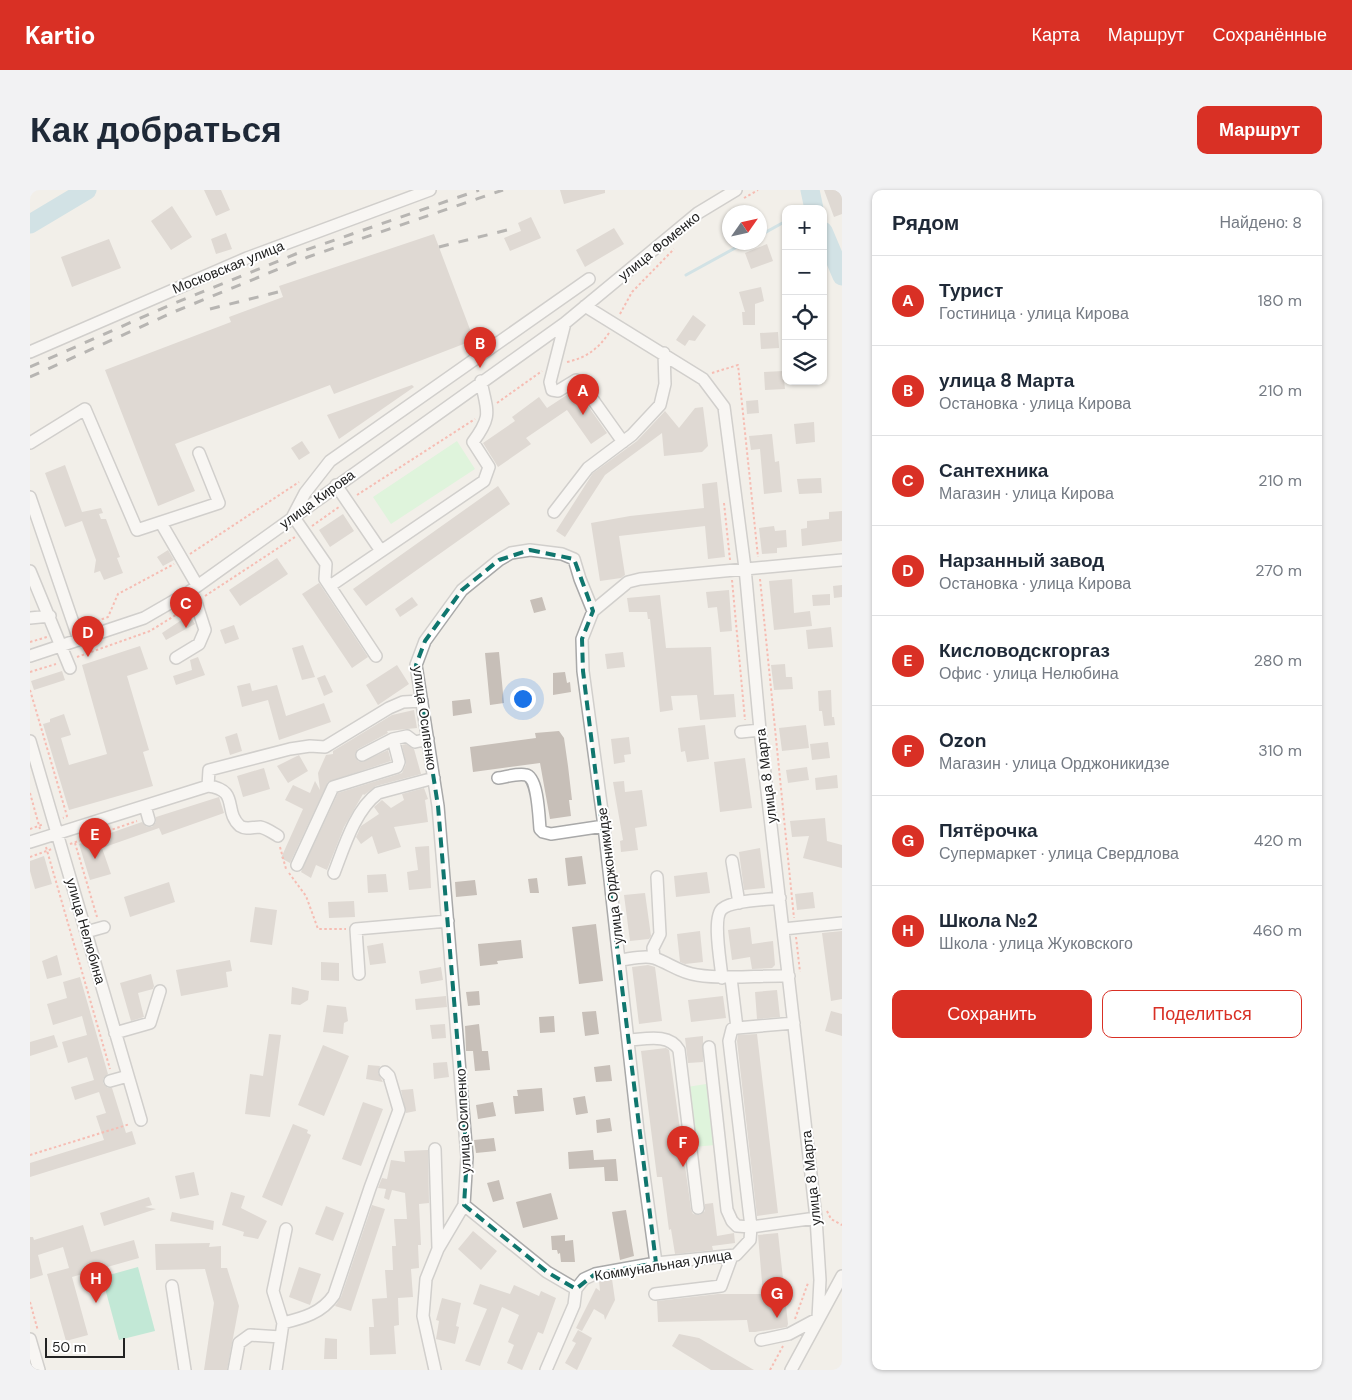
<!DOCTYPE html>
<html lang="ru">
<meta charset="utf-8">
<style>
body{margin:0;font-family:"DM Sans",sans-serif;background:#f2f2f3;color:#1f2937}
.controls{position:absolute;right:15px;top:15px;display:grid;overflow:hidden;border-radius:10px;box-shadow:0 1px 4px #0004}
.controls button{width:45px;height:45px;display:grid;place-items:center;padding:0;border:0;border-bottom:1px solid #e0e1e3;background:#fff;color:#1f2937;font:25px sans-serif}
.compass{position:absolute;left:692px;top:15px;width:45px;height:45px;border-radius:50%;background:#fff;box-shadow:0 1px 4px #0004;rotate:56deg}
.scale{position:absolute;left:15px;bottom:12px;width:80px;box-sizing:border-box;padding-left:5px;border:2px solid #222;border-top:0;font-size:14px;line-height:18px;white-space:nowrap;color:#222;-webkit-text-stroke:4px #fff;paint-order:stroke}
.you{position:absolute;left:492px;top:508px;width:18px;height:18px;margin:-12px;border:4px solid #fff;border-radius:50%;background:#1a73e8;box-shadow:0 0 0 8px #1a73e833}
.badge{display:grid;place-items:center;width:32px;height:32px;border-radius:50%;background:#d93025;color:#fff;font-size:16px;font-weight:700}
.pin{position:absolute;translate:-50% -41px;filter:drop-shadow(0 1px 2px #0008)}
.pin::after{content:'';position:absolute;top:26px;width:18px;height:15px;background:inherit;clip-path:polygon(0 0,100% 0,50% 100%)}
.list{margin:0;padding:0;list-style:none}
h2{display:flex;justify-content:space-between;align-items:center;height:65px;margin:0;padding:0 20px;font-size:21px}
h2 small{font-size:16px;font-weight:400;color:#747a83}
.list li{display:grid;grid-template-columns:32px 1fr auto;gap:15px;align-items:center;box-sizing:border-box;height:90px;padding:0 20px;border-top:1px solid #e0e1e3}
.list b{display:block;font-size:19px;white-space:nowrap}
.list p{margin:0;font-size:16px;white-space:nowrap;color:#747a83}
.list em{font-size:16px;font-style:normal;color:#747a83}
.actions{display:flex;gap:10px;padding:15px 20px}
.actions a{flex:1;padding:11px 0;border:1px solid #d93025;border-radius:10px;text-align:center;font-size:18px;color:#d93025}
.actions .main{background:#d93025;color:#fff}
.icon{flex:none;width:28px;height:28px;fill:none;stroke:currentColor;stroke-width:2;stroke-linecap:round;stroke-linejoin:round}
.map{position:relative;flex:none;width:812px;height:1180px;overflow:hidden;border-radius:10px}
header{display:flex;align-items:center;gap:30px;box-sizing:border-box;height:70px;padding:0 25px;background:#d93025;color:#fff}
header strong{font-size:24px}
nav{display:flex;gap:28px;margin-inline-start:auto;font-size:18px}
.intro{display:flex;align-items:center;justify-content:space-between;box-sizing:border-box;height:120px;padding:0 30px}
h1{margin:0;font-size:35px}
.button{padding:12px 22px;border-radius:10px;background:#d93025;color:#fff;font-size:18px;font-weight:700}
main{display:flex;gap:30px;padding:0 30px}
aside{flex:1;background:#fff;border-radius:10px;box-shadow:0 1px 4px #0004}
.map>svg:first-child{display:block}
.park{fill:#c8facc}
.pitch{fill:#88e0be}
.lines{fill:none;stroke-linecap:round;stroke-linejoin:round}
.stream{stroke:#aad3df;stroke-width:3}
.river{stroke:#aad3df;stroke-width:19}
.building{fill:#c7bfb8}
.minor-casing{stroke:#a9a9a9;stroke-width:14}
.path{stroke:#fa8072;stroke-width:2;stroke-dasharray:2.5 2.5;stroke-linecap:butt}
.minor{stroke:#fff;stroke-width:11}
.rail{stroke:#707070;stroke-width:3;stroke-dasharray:10 10;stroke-linecap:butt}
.marked{fill:none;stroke:#0f766e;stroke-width:4;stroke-dasharray:10 6;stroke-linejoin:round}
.labels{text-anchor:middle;stroke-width:4;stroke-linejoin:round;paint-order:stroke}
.street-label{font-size:14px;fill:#222;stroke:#fff}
</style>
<header>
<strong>Kartio</strong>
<nav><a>Карта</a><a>Маршрут</a><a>Сохранённые</a></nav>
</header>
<div class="intro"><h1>Как добраться</h1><a class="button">Маршрут</a></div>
<main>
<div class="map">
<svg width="812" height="1180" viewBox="0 0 812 1180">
<rect width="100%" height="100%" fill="#f2efe9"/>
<path class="park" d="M427,251L445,279L361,334L343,307Z
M676,894L679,897L685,955L664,957L657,897Z"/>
<path class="pitch" d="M108,1077L125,1141L89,1150L72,1087Z"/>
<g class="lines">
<path class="stream" d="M779,19L783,17
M729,46L756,31
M656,85L716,52"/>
<path class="river" d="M780,0L784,19
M0,34L57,0
M793,41L812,86"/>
</g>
<path class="building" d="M174,0H191L200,20L186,26Z
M530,0H575V3L534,14Z
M794,0H812V24L804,27Z
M142,16L162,47L141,60L121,31Z
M501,27L511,48L480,61L474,48L491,41L488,33Z
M584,38L594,54L555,77L546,60Z
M196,43L202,59L186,64L181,49Z
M404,44L444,150L304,204L300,195L145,254L165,301L128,316L75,180L201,132L199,127L253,107L249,96Z
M79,49L91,78L42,97L31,67Z
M737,54L743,71L721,79L715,63Z
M731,97L734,111L725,114V135H713L712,122H715L709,102Z
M663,125L676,135L665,151L659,150L655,156L646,150Z
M748,142L749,158L731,159L730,143Z
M753,181L755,199L735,200L734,182Z
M382,195L384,197L309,249L297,225Z
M546,199L577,243L561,254L537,220L496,248L501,254L468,277L453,253L485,231L482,227L509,207L517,218Z
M728,210L729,223L717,224L716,211Z
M673,217L678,256L672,262L634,266L632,243L575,285L535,347L526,341L563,283L607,251L635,221L649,238L665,218Z
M784,232L785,252L766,254L764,234Z
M742,244L745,272L749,271L752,302L734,304L730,259L721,260L719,246Z
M272,251L280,263L269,270L261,258Z
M35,275L52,322L71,318L73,323L69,324L71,329H76L90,367L87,368L93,383L74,390L70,381L64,383L66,370L52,331L35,337L15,283Z
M791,288L792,303L769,304L767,289Z
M687,292L695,367L678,369L675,336L589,346L595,385L591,388L570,391L561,333L600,326L674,318L672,294Z
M468,296L480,314L336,416L323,399Z
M812,321V351L772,356L771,339L777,338V331L799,329V322Z
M313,324L324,341L300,357L289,340Z
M744,336L745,341L756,340L757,357L747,358V363L732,364L729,338Z
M138,360L144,370L133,376L127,367Z
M247,368L258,384L210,416L199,400Z
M762,389L764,423L780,421L782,436L744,440L739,391Z
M289,393L338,467L322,478L272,404Z
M812,395V407L804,408L803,396Z
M699,400L702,441L690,442L687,417L678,418L676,402Z
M800,404V415L783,416L782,405Z
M630,405L636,458L681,457L684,505L704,504L706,527L670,530L667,505L641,506L643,520L630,522L620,429H618L617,422H599L597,408Z
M382,407L388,415L370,427L365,419Z
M512,407L516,420L504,423L500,410Z
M159,425L165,434L136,450L132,443Z
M204,435L209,449L195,454L190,440Z
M801,437L803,457L778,459L776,440Z
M273,455L285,487L272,490L262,458Z
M110,456L118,479L97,486L119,560L113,562L123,596L39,620L13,534L20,532V529L34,524L41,545L31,548L39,575L77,564L52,475Z
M469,462L474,513L460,515L455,463Z
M593,462L595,477L577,479L575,464Z
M168,467L175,485L146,495L143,486L162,480L160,470Z
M755,474L756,487H762L763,499L744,500L741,475Z
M367,475L379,494L348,515L336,495Z
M32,481L35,490L4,500L1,491Z
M535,482L537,493L540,492L541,502L523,505V483Z
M295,485L303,502L294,506L287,488Z
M220,493L222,501L247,495L256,526L294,513L301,532L249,550L238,510L212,517L207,496Z
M801,500L802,527H804L805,535L794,536L792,521H789L788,501Z
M440,509L442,523L423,526L422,511Z
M384,520L387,538L357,541L358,543L328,559L325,564L328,571L332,572L358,560L361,571L298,592L260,673L251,668L273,619L255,610L263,595L280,603L285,591L290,600L288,583L296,565L303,564V561L362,525Z
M675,535L679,569L657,572L655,561L651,562L648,538Z
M776,535L779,558L752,561L749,538Z
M529,541L534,548L538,576L542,610H539L541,626L520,629L510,573L443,582L440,557L506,548L505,543Z
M207,543L212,561L200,565L195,547Z
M599,547L601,564L594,565L595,572L584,574L581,549Z
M798,552L800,568L782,570L780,554Z
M376,554L384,559L391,584L346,596L334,605L333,604L314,637L297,680L286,675L281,688L271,682L308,603L372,583L376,574L372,555Z
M269,565L278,581L258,593L247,576Z
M715,568L722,618L690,622L684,572Z
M777,577L779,590L758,593L756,580Z
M234,578L240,599L213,607L207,586Z
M807,585L808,598L786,600L785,588Z
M594,591L595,602L612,600L617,636L605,638L608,660L591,662L590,651L593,650L583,592Z
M394,598L398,609L395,610L398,632L364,637L371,657L348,664L342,646L331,654L326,647L328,643L331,636L349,624L344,617L352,610L361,618L374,610L372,604Z
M189,607L194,623L132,645L129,638L72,658L81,684L60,690L49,654L112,632L117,637H122L126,632V627Z
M795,628L797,651L812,655V678L773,668L779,646L762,647L760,631Z
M399,656L401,698L379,700L377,682L388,680L385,657Z
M730,658L735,698L714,700L709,662Z
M14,666L22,694L5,699L0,681V671Z
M552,666L556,694L538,696L535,668Z
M677,682L680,703L646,707L644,686Z
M356,684L358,702L338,703L337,685Z
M507,688L509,703H500L498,689Z
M445,690L447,705L426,707L425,692Z
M139,692L145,712L100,727L94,707Z
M783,702L785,718L767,720L765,704Z
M615,703L621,746L619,749L600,751L594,705Z
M324,711L325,727L299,728L298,712Z
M225,717L247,720L242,755L220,752Z
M566,734L573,791L549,794L542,737Z
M720,737L722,754L743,751L745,775L742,778L722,779L720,767L702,770L698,740Z
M670,741L673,772L655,774L650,772L647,744Z
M812,741V809L801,811L792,743Z
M491,750L493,768L467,771L468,774L450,776L448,754Z
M353,753L356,773L340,775L337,756Z
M27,765L32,785L17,789L12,771Z
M200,770L202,781L196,782L198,797L151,806L146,780Z
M291,772L309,773V791L291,790Z
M618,775L625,777L632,831L609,834L602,777Z
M411,777L413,790L391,794L389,781Z
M121,784L124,796L123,799L108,803L114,827L101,831L90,793Z
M50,787L78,884L73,889V893L78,898H82L96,943L102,941L106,954L0,987V973L74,950L66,926L76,923L69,902L45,910L41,897L64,890L57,867L38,873L32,852L57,845L52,826L23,835L17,814L37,808L33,792Z
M262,797L279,801L278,810L270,815L261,814Z
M747,800L750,827L727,829L725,802Z
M449,801L450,815L438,816L436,802Z
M416,806L417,817L386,820L385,809Z
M693,806L696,828L661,832L658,810Z
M297,815L316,817L318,831L314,833L313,844L293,842Z
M566,821L569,844L555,846L552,822Z
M801,821L812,824V846L795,841Z
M524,826L525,842L510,843L509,827Z
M415,834L416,848L402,849L400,835Z
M449,834L452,861H458L460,880L445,881L443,861H436L435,836Z
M239,844L251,845L240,927L215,924L220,884L233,886Z
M727,844L748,1023L727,1026L707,851L708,845Z
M24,845L28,857L0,866V852Z
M673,846V872L658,873L655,848Z
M293,855L319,866L294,926L268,915Z
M636,858L639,860L661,1019L663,1024L669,1025L675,1021V1014L683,1013L687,1046L704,1043L705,1053L682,1056L683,1060L645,1064L641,1039L639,1040L632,987H627L611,861Z
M417,872L419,887L404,889L403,873Z
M338,875L350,876L348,883L353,892L336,889Z
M580,875L582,891L566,892L564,877Z
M512,898L514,921L485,924L483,906H488L487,900Z
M383,899L386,921L376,923L371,900Z
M555,906L558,923L546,925L543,908Z
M333,912L353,919L331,976L312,969Z
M463,912L466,926L448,929L446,915Z
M580,928L582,941L567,943L566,930Z
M263,934L278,940L277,943L281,945L252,1016L232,1007Z
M464,948L466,961L446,963L444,950Z
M398,960L399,1013L389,1014L391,1055H388L389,1078L381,1079L383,1107L368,1108L369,1135L364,1136L366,1164L340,1165L339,1137H344L342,1109L357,1108L355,1080H363L362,1056H366L364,1029H377L375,1003L362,1000L359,1010L354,1008L356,999L348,998L352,988L357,989L361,970L375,972L374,961Z
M563,960L564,970L586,969L588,991H575L574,977L539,979L538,962Z
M164,982L169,1005L150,1009L145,986Z
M469,990L474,1009L463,1012L457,993Z
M201,1002L215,1006L211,1018L237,1031L228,1049L213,1046L214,1042L192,1035Z
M521,1003L528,1029L493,1038L486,1012Z
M119,1007L122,1015L115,1017L126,1019L74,1036L70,1023Z
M342,1015L355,1019L321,1121L305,1116L311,1107Z
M296,1016L314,1023L303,1051L285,1044Z
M596,1020L604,1066L590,1070L582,1022Z
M142,1022L184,1031L183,1040L140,1031Z
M53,1035L61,1062L104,1050L109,1068L42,1087L58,1145L36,1151L17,1084L39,1078L33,1057L8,1065L13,1085L0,1089V1047H3L4,1050Z
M443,1041L467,1061L451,1080L428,1059Z
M748,1043L758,1134L757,1137L725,1142H719L717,1130L628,1132L627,1111L688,1104H733L728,1045Z
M535,1045V1051L543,1050L545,1072H531L530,1063L528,1064L527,1060H522L521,1046Z
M180,1053L179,1057L191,1056V1078H197L209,1116L197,1180H174L184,1113L175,1079L126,1080L125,1054Z
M269,1077L291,1084L280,1115L259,1107Z
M582,1089L585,1110L575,1130L574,1125L564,1119L552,1141L546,1138L566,1098L570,1101L569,1091Z
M450,1094L480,1104L484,1095L509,1106L511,1101L526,1108L513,1144L508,1142L492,1180L477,1173L484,1155L478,1152L489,1125L472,1117L450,1176L435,1171L457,1119L443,1114Z
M412,1108L431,1113L426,1136L429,1137L425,1154L406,1149L409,1131L406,1130Z
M548,1140L562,1148L547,1180L535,1173L546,1153L542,1151Z
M649,1144L669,1148L724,1180H681L642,1156Z
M295,1148L307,1149V1169H294Z"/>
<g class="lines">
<defs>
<path id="minor" d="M555,116L673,189L694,217L715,378L730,540L786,1028L790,1090L788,1128
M535,133L520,192L522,200L528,201L546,190L551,193L593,252
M0,162L217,68L400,0
M0,253L55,219L107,340L189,313L169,263
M306,295L351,361
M0,307L49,450
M524,322L558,278L602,245L630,215L635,194L634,163
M131,333L167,395
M0,381L40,478
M300,396L454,291L459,277L443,252C463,225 457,222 451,191
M563,421L598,392L610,389L812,370
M0,428L20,426
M0,466L114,428L159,402L535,133L668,23L706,0
M346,466L295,389L296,374L263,326L275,303L300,271L559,89
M146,468L169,454L175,440L166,412L159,402
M711,542L730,540
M0,551L111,930
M332,565L363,549L377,546L385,552L398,549
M468,588C476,587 488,583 496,585C508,587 509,629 510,639L513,642L521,644L574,636
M178,596L179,580L260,559L280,556L295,557L359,518L373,512L392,511
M115,616L119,630
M0,652L178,596C210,600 193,621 210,636C216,640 223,637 230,637C236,638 243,643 248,646
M702,671L709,713
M267,675L303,597L367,577L369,572L363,549
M304,683C314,657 325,620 348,603L404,588
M753,739L812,733
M56,742L74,737
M624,768L623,758L630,744L627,687
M590,770C600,769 614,765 624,768C639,773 650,783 667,785C697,790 728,785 759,786
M329,784L326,739L418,731
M692,788C691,774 682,728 692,719C702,710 736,710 750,708
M707,838L764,833
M85,843L120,833L130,801
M599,850C616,849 639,843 649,860L668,1018
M679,857L697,1020L702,1031L707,1036L721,1037L699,851L702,839L707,838L701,788
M80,891L98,886
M405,959L408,1058
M434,1015L517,1082L546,1099L554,1089L565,1084L626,1073L706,1065L720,1050L721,1037L786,1028
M142,1096L155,1180
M625,1104L691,1096L702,1066
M253,1133C273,1128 292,1123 304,1105L340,998L369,920L359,886L355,882
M0,1149L9,1180
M731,1150L759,1144L787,1129
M204,1180L209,1153L220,1145L251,1147
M246,1180L253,1133L243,1101L256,1039
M405,1180L393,1126L396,1089L408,1059L434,1015L437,967L408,616L386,475L395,451L432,400L469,370L481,363L500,360L532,364L544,369L550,389L563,421L552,449L553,481L574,636L608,941L626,1073
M516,1180L544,1115L546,1099
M761,1180L812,1086"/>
</defs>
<use href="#minor" class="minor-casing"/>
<path class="path" d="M714,8L728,0
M590,124L602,102L644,59
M537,172C556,168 568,159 579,143
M682,183L708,175L728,367
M467,213L512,181
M327,305L445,229
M694,313L700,370
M282,336L309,317
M160,364L269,292
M730,389L764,728
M702,390L715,530
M175,406L265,347
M67,431L78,427L88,404L144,374
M0,452L17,447
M47,467L120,441L157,418
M0,482L26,474
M0,500L37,626L33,628
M0,603L10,639
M0,639L14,634
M45,653L67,727
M40,654L107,631
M16,657L80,879
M250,657L256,679
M0,667L22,659
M259,683L276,706L288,739H316
M766,747L770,782
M0,965L100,934
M797,1021L801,1029L812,1035
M0,1112L8,1141
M765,1129L778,1093
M740,1180L753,1156"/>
<use href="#minor" class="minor"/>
<path class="rail" d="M409,57L485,38
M180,119L252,101
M0,177L140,115L273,61L449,0
M0,187L146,121L278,67L473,0"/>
</g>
<path d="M0 0H812V1180H0ZM500,360L544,369L563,421L552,449L553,481L626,1073L565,1084L546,1099L517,1082L434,1015L437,967L408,616L386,475L395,451L432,400L469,370Z" fill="#f2efe9" fill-opacity=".55" fill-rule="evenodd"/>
<path class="marked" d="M500,360L544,369L563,421L552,449L553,481L626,1073L565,1084L546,1099L517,1082L434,1015L437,967L408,616L386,475L395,451L432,400L469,370Z"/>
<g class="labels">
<g class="street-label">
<text transform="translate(629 56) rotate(-39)" y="5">улица Фоменко</text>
<text transform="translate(198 77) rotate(-22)" y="5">Московская улица</text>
<text transform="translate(287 309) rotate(-36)" y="5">улица Кирова</text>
<text transform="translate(395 528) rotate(82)" y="5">улица Осипенко</text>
<text transform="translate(736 586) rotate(-97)" y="5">улица 8 Марта</text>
<text transform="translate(580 686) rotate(-97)" y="5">улица Орджоникидзе</text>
<text transform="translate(56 741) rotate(74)" y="5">улица Нелюбина</text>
<text transform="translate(433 931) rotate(-93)" y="5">улица Осипенко</text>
<text transform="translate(781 988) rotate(-96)" y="5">улица 8 Марта</text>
<text transform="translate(633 1075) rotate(-9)" y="5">Коммунальная улица</text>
</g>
</g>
</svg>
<div class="controls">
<button>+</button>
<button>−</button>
<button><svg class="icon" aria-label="locate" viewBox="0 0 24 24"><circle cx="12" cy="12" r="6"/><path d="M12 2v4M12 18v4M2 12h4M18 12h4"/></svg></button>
<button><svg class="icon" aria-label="layers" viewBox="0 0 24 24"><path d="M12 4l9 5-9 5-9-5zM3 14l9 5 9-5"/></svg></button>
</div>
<svg class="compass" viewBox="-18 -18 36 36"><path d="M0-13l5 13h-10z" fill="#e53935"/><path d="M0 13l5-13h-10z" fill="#747a83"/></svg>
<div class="scale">50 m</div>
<div class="you"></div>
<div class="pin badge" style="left:553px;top:225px">A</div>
<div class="pin badge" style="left:450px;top:178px">B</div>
<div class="pin badge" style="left:156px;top:438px">C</div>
<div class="pin badge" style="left:58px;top:467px">D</div>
<div class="pin badge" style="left:65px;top:669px">E</div>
<div class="pin badge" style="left:653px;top:977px">F</div>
<div class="pin badge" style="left:747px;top:1128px">G</div>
<div class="pin badge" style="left:66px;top:1113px">H</div>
</div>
<aside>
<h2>Рядом<small>Найдено: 8</small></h2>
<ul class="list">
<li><span class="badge">A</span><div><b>Турист</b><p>Гостиница · улица Кирова</p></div><em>180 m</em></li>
<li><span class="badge">B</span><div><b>улица 8 Марта</b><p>Остановка · улица Кирова</p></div><em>210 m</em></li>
<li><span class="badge">C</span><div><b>Сантехника</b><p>Магазин · улица Кирова</p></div><em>210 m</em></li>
<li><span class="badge">D</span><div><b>Нарзанный завод</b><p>Остановка · улица Кирова</p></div><em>270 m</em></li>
<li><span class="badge">E</span><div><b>Кисловодскгоргаз</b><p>Офис · улица Нелюбина</p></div><em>280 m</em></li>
<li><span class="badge">F</span><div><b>Ozon</b><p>Магазин · улица Орджоникидзе</p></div><em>310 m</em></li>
<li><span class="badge">G</span><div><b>Пятёрочка</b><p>Супермаркет · улица Свердлова</p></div><em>420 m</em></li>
<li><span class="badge">H</span><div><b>Школа №2</b><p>Школа · улица Жуковского</p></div><em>460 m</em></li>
</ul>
<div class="actions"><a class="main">Сохранить</a><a>Поделиться</a></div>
</aside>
</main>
